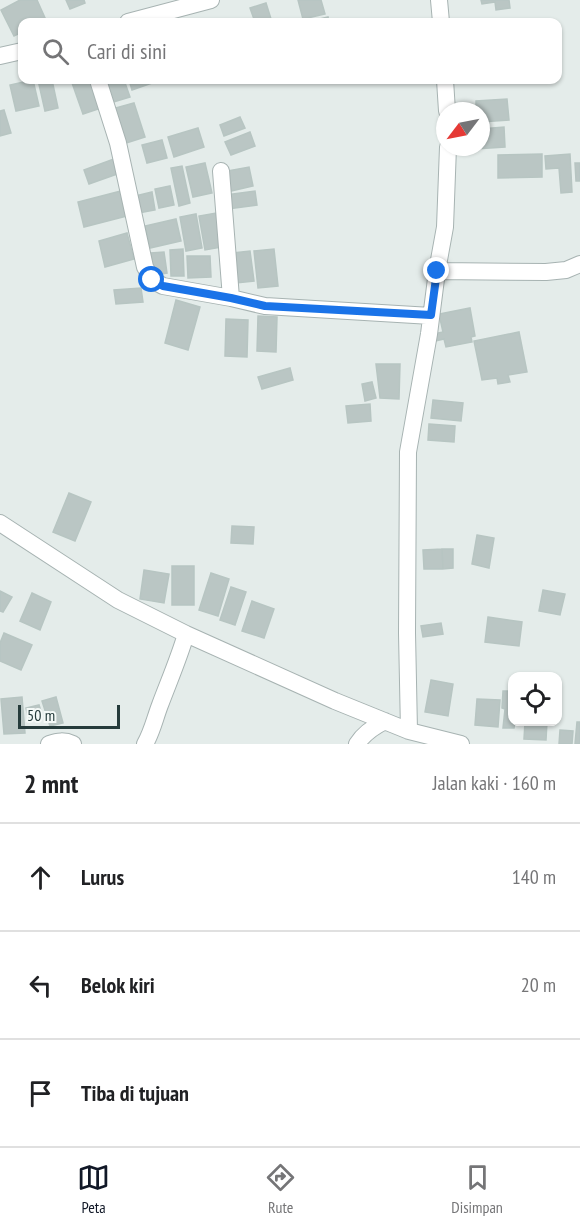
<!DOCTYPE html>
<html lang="id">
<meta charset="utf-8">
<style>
body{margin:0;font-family:"PT Sans Narrow",sans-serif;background:#f2f2f2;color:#202124}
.controls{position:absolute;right:18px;bottom:18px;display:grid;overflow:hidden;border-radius:12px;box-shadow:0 2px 4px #0004}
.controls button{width:54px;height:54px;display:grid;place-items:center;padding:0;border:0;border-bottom:2px solid #e0e0e0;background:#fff;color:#202124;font:30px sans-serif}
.compass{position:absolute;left:436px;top:102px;width:54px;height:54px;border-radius:50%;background:#fff;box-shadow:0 2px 4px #0004;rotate:238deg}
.scale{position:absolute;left:18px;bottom:15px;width:102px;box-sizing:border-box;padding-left:6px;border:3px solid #253b3b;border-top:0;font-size:16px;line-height:21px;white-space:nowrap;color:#253b3b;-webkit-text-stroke:4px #f4f9f7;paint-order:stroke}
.stop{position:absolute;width:18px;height:18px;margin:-14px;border:4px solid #1a73e8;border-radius:50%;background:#fff}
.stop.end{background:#1a73e8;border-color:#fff;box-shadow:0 2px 6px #0008}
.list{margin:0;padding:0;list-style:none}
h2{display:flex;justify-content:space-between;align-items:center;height:78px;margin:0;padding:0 24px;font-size:26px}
h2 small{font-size:20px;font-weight:400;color:#757577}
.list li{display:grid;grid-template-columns:39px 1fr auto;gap:18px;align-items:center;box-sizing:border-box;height:108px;padding:0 24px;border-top:2px solid #e0e0e0}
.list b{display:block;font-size:22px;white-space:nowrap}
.list em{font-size:20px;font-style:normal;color:#757577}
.icon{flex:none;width:33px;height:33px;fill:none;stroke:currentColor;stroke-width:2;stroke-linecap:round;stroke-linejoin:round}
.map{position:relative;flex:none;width:580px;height:744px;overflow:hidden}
.search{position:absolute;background:#fff;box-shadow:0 2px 4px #0004;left:18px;right:18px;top:18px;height:66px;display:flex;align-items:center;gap:15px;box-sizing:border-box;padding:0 21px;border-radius:12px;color:#757577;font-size:22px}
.sheet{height:402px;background:#fff}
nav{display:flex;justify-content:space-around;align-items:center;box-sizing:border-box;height:84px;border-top:2px solid #e0e0e0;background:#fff;font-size:16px;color:#757577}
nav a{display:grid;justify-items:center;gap:3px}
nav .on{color:#111827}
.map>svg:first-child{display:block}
.building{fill:#bac6c4;stroke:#b7c5c2;stroke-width:1.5}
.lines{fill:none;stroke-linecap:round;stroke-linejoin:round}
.minor-casing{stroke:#a7b3b2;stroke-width:18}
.minor{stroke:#fff;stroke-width:16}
.route{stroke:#1a73e8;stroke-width:8}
</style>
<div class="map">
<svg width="580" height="744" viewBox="0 0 580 744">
<rect width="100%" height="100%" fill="#e4ecea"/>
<path class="building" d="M20,0H37L46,20L41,22H22V32L14,36L1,10Z
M66,0H84L85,3L70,9Z
M298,0H321L325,14L303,19Z
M481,0H509L510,8L496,10L495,2L482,4Z
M266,3L272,22H255L250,8Z
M328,17L329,22H308Z
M33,80L39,106L16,111L10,85Z
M38,80H52L58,108L45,111Z
M71,80H91L101,108L83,114Z
M102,80H124L130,97L110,103Z
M129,80H151L152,83L132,90Z
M507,99L509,120L481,122V111H476V101Z
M134,103L145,137L123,144L112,109Z
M4,110L11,133L0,136V111Z
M240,117L245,128L224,136L220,125Z
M504,127L505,147L475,149L474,147H481V129Z
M198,128L204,147L174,157L168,137Z
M250,132L255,146L231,155L225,142Z
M162,140L167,158L147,163L142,145Z
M542,154V177L498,178V155Z
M570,154L572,192L561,193L559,168L546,169L545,156Z
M114,159L120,173L89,184L84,170Z
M205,163L212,193L193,197L186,167Z
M575,163H580V181H576Z
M182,166L190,203L179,206L171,168Z
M249,167L253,186L231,191L227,171Z
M170,186L174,205L159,208L155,189Z
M121,191L127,216L84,227L78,202Z
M255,191L257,205L228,209L226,195Z
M152,192L155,210L139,213L135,196Z
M216,213L222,247L205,250L199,216Z
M196,214L202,248L186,251L180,217Z
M176,219L181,241L150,248L145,226Z
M127,233L134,259L105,267L99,241Z
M183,249L184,276H171L170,250Z
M274,249L278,286L258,288L254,251Z
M250,251L254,281L236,283L233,253Z
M164,252L167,273L154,275L151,253Z
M187,256H210L211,277L188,278Z
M141,288L143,302L116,304L114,290Z
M176,300L200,307L188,350L165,343Z
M470,308L475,336L471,337L472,342L446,347L444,339L435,341L433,334L443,332L439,314Z
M258,316L277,317L276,352L257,351Z
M226,319L248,320L247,357L225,356Z
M519,332L527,372L508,375L510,382L498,384L497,378L482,380L474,341Z
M376,364H400L399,399L380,398Z
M290,368L293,380L262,389L258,377Z
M372,382L376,398L365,401L362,384Z
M433,400L463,403L461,421L431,418Z
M370,404L371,421L348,423L346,406Z
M429,424L455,426L454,442L428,440Z
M69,493L91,502L75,541L53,532Z
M232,526L254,527L253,544L231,543Z
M477,535L494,538L489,568L472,564Z
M442,549L443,569H424L423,550Z
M442,549H453V568L443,569Z
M172,566H194V605H172Z
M144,570L169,574L164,603L140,599Z
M211,573L229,579L218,616L199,610Z
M231,587L246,592L235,625L220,620Z
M543,590L565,594L560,615L539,611Z
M0,591L12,597L3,612L0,611Z
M32,593L51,602L40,630L20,621Z
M252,601L274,609L264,638L242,631Z
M488,617L522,622L519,646L485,642Z
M441,623L443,634L423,637L421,626Z
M4,633L32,645L21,670L0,661V643Z
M431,680L453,684L448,716L425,712Z
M503,691H512V722H515L514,728H503L505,709L502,708Z
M22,697L25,733L4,734L1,699Z
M56,697L63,723L50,726L42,701Z
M477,699L500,700L498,727L475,725Z
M39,705L42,714L28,717L26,708Z
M525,722H547L546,740L524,739Z
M577,722H580V744H575Z
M560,730L573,731L572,744H559Z"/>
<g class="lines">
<defs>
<path id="minor" d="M439,0L441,22
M128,22L211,0
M0,56L22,51
M98,80L118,143L145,267L152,280L163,286L231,298
M445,80L447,111
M221,171L231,298L265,306L431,316
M437,271L546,272L566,270L580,264
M0,523L118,600L186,634L335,701L409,731L461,744
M409,731L407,633L408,452L429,334L437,271L445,227L448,147
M49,744C58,741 64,740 73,744
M145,744C152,732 155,718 160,705C169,681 179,658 186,634
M357,744C364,733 373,727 385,721"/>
</defs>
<use href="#minor" class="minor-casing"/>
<use href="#minor" class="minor"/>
</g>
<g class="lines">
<path class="route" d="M152,280L163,286L231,298L265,306L431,315L437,271"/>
</g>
</svg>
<div class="controls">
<button><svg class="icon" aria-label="locate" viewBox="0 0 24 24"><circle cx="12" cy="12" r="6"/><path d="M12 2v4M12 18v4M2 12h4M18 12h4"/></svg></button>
</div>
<svg class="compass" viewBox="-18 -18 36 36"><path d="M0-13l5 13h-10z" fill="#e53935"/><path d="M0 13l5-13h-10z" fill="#757577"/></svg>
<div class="scale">50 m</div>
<div class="stop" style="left:152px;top:280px"></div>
<div class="stop end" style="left:437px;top:271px"></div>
<div class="search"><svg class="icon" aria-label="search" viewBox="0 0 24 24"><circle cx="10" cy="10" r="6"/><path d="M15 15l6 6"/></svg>Cari di sini</div>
</div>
<section class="sheet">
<h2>2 mnt<small>Jalan kaki · 160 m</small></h2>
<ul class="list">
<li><svg class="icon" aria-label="ahead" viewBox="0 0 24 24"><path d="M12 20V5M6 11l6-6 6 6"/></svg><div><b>Lurus</b></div><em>140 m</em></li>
<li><svg class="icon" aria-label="left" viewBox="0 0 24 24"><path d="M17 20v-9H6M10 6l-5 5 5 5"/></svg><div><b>Belok kiri</b></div><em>20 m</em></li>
<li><svg class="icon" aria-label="arrive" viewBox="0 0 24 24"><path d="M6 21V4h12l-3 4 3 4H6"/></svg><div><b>Tiba di tujuan</b></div></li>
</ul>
</section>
<nav>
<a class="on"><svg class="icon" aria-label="map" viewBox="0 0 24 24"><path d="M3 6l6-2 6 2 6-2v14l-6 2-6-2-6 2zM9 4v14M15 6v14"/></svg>Peta</a>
<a><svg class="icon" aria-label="directions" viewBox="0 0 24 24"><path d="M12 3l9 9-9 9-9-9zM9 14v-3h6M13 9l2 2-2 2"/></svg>Rute</a>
<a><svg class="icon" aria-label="saved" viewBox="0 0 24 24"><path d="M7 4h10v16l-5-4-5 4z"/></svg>Disimpan</a>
</nav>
